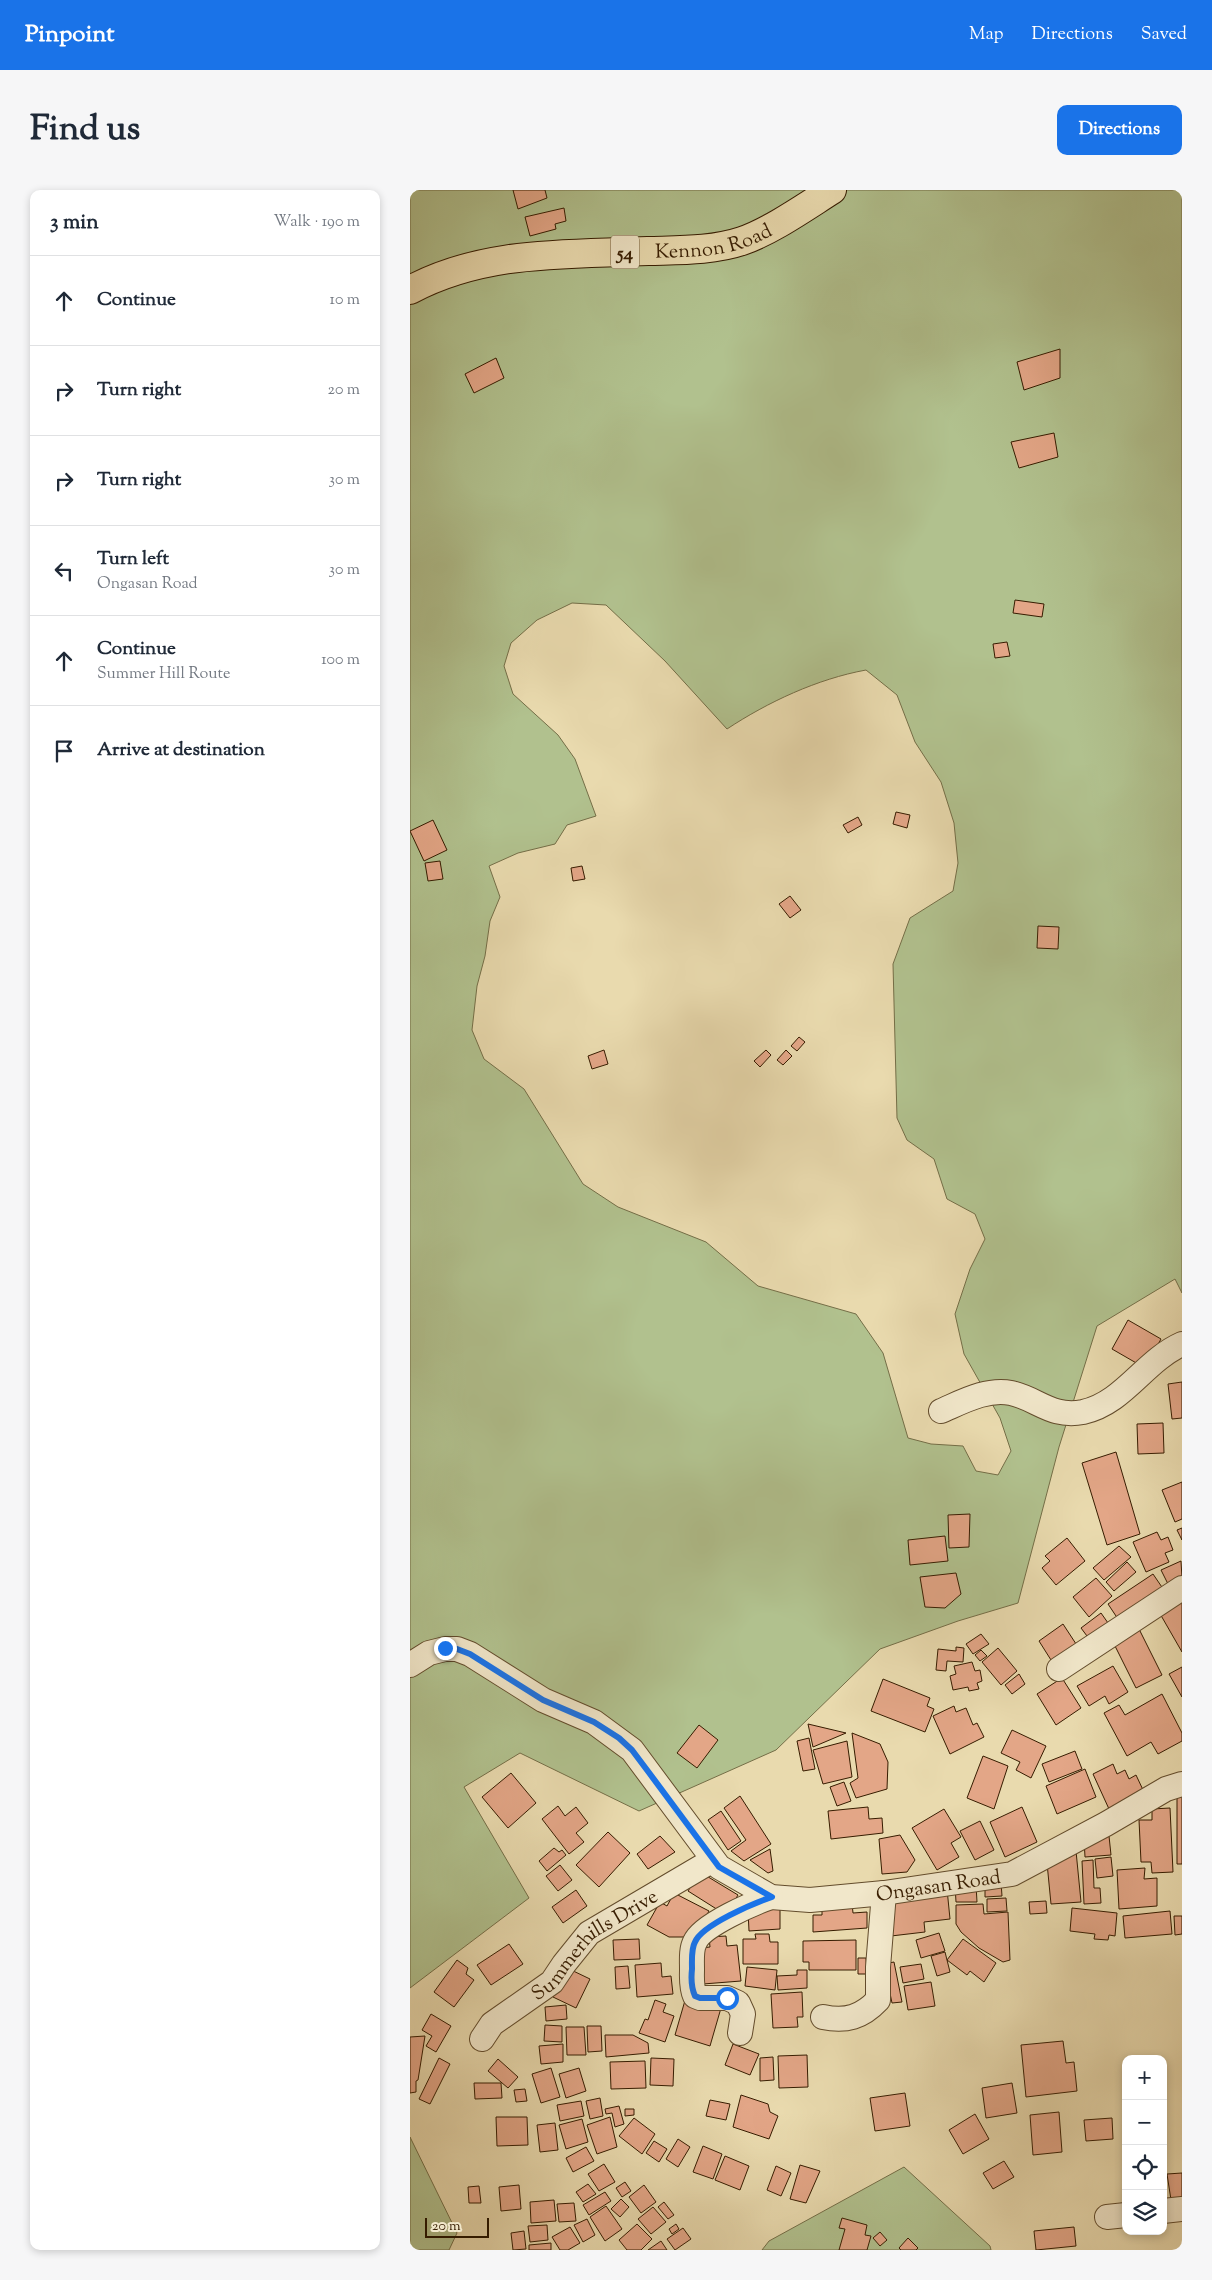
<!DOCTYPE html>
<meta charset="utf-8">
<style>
body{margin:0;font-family:"Sorts Mill Goudy",serif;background:#f6f6f7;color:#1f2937}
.controls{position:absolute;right:15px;bottom:15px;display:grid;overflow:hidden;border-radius:10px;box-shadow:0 2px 8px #0003}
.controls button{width:45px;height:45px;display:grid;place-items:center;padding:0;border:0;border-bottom:1px solid #e0e1e3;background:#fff;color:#1f2937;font:25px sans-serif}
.scale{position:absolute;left:15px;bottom:12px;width:64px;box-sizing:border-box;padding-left:5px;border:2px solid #361c00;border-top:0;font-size:14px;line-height:18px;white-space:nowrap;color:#361c00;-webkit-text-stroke:4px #f1e7ca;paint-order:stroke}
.stop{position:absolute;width:15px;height:15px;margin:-11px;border:4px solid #1a73e8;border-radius:50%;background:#fff}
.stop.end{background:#1a73e8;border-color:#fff;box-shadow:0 1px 5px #0008}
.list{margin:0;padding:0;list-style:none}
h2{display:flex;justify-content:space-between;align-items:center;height:65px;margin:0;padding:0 20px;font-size:21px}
h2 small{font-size:16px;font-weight:400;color:#747a83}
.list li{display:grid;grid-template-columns:32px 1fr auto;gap:15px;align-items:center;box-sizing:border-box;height:90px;padding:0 20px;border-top:1px solid #e0e1e3}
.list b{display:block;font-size:19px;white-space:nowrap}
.list p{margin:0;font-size:16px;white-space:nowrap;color:#747a83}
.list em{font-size:16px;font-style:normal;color:#747a83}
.icon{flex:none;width:28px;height:28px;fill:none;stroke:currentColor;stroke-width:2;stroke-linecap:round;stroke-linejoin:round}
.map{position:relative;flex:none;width:772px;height:2060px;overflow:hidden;border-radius:10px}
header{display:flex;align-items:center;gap:30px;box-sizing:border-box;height:70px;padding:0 25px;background:#1a73e8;color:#fff}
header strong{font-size:24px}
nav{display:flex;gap:28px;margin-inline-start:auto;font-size:18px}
.intro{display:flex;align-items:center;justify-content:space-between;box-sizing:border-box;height:120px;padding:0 30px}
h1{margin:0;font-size:35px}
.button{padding:12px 22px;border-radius:10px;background:#1a73e8;color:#fff;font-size:18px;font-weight:700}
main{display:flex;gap:30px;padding:0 30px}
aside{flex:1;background:#fff;border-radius:10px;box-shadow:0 2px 8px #0003}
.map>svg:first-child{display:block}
.green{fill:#b1c18e;stroke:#746e47;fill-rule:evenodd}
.building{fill:#e3a687;stroke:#361c00}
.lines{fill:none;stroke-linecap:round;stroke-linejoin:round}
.street-casing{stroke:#634c2c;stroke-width:26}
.highway-casing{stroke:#361c00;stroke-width:30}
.street{stroke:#f1e7ca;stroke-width:24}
.highway{stroke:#e9daae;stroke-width:28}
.route{stroke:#1a73e8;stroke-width:6}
.labels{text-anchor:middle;stroke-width:4;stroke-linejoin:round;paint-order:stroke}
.shield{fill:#f1e7ca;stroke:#6e593d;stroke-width:1}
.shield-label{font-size:19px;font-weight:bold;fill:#361c00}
.street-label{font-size:20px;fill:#361c00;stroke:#f1e7ca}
</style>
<header>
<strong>Pinpoint</strong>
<nav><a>Map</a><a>Directions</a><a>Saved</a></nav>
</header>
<div class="intro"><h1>Find us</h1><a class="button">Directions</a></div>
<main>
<aside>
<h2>3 min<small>Walk · 190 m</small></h2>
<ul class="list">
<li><svg class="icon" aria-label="ahead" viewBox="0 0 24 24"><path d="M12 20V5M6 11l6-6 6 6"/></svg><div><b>Continue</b></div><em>10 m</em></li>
<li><svg class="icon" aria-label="right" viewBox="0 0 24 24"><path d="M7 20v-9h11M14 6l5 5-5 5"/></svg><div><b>Turn right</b></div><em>20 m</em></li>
<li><svg class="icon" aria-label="right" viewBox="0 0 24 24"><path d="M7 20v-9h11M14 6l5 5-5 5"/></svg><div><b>Turn right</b></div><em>30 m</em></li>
<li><svg class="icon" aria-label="left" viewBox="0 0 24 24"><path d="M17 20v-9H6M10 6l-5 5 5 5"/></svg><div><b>Turn left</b><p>Ongasan Road</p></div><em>30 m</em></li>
<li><svg class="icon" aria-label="ahead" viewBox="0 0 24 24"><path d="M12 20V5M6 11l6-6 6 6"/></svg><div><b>Continue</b><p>Summer Hill Route</p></div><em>100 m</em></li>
<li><svg class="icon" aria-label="arrive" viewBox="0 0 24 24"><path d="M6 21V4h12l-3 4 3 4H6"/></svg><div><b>Arrive at destination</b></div></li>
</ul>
</aside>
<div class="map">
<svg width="772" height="2060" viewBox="0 0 772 2060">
<rect width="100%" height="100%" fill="#e9daae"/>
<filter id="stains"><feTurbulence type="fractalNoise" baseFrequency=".004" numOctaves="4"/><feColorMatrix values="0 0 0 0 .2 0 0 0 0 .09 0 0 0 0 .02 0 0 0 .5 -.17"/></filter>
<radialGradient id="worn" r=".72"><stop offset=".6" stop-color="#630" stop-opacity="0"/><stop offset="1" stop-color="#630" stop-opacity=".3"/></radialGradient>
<path class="green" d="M0,0H772V1103L765,1089L687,1136L649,1257L608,1413L548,1431L470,1459L366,1560L229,1621L110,1563L54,1597L119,1708L0,1798ZM162,413L196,415L255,471L317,539C358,512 407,489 456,480L487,505L505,552L531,592L544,633L548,673L543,701L500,728L483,774L487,928L497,950L524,969L537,1009L565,1024L575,1049L560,1079L545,1124L554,1164L590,1228L601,1261L588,1285L566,1281L553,1256L521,1254L498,1248L473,1163L446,1124L348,1096L296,1052L208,1017L173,994L114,899L74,869L62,840L67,796L75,766L80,731L90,707L79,676L108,663L145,654L157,635L186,626L165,569L148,545L103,504L94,476L101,453L127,430Z
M0,1947L47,2043L39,2060H0Z
M494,1977L580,2056L581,2060H352L359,2051Z"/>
<path class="building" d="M103,0H135L137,8L108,19Z
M154,18L156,31L145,34L146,39L120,46L115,27Z
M650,159V188L614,200L607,172Z
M86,168L94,188L64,203L55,184Z
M644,243L648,267L609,278L601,252Z
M605,410L634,414L632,427L603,423Z
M597,452L600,466L585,468L583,454Z
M486,622L500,625L497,638L483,634Z
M448,627L452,635L438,643L433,635Z
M23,630L37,660L14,671L0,641Z
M30,671L33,689L18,691L15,673Z
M172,676L175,689L163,691L161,678Z
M380,706L391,720L380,728L369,714Z
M628,736L649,737L648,759L627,758Z
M389,847L395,852L387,861L381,856Z
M194,860L198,874L182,879L178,866Z
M356,860L361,865L350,877L344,871Z
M376,860L382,866L373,875L367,870Z
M718,1130L751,1149L735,1178L702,1159Z
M772,1192V1228L762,1229L758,1194Z
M753,1233L754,1263L728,1264L727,1234Z
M706,1262L730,1344L697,1355L672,1273Z
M772,1292V1329L765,1332L752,1300Z
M560,1324L559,1357L539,1358L538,1325Z
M772,1338V1350L767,1340Z
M747,1342L751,1350L758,1347L763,1360L755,1363L759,1372L736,1382L723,1352Z
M535,1346L538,1371L500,1375L498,1350Z
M657,1348L675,1371L646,1395L632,1378L640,1371L635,1366Z
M709,1356L721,1367L694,1390L683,1378Z
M771,1371L772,1388L758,1394L751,1380Z
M717,1372L726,1382L704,1401L696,1392Z
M546,1383L551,1404L535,1418L515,1417L510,1387Z
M743,1384L758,1406L712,1435L698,1414Z
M686,1388L702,1406L679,1427L663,1407Z
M772,1411V1462L749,1422Z
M691,1423L703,1440L683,1454L671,1438Z
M653,1434L670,1460L653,1473L641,1470L629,1451Z
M729,1439L752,1485L726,1498L703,1452Z
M571,1444L579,1454L563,1464L556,1454Z
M546,1457L554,1458L553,1472L537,1471L536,1481L526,1480L528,1459L546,1461Z
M588,1458L607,1481L591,1495L572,1472Z
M571,1460L577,1466L570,1471L565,1465Z
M562,1472L565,1481L570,1480L572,1491L567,1493L569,1499L559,1501L558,1497L543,1500L540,1486L546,1484L544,1476Z
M703,1476L718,1502L699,1514L695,1506L679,1516L667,1496Z
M772,1477V1507L759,1484Z
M609,1484L615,1494L602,1504L595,1495Z
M652,1488L671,1518L646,1535L627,1504Z
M473,1489L520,1508L517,1516L524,1519L515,1542L461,1521Z
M752,1504L772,1543V1551L748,1564L741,1552L717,1566L694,1523L709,1515L715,1525Z
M544,1516L546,1522L556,1518L563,1535L567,1533L574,1547L540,1564L523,1526Z
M398,1534L436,1543L403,1557Z
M289,1535L308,1550L287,1578L267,1563Z
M602,1540L636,1556L621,1588L606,1580L610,1572L591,1563Z
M442,1543L470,1554L478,1572L477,1599L446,1608L440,1593L448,1588Z
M399,1548L405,1579L393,1581L387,1551Z
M437,1551L442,1587L413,1594L403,1560Z
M665,1561L672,1579L639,1592L632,1574Z
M573,1566L598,1576L584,1619L557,1608Z
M703,1574L707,1584L715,1580L719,1589L726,1585L734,1602L699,1619L683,1584Z
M675,1579L686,1607L647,1624L636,1596Z
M101,1583L126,1613L98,1638L72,1607Z
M434,1592L441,1611L427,1616L420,1597Z
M772,1602V1674H767V1604Z
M330,1606L361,1654L334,1671L321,1661L336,1650L314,1618Z
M148,1616L155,1626L166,1617L178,1633L166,1643L174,1652L159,1664L132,1629Z
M458,1617L459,1629L472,1628L473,1643L421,1649L418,1621Z
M612,1617L627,1652L595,1667L580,1632Z
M760,1618L763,1682L742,1683L741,1672H731L729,1630H742V1619Z
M534,1619L551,1647L541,1653L549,1667L527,1680L502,1638Z
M311,1621L331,1651L318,1660L298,1630Z
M570,1631L584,1660L565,1670L550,1641Z
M198,1642L220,1663L189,1697L166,1675Z
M490,1645L505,1670L497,1682L472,1684L469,1649Z
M250,1646L265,1662L238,1679L227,1664Z
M699,1646L701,1665L675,1667L674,1649Z
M144,1658L149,1662L152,1660L156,1665L137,1681L129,1671Z
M360,1659L363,1681L358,1683L340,1670Z
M666,1661L671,1712L641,1714L637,1673Z
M701,1667L703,1686L687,1688L685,1669Z
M683,1670L684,1698H690L691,1713L674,1714L672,1671Z
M150,1675L162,1690L148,1701L136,1686Z
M735,1678L734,1689L747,1688V1716L709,1719L707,1680Z
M290,1682L328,1705L316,1725L278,1701Z
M575,1692H591L592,1706L575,1707Z
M545,1695H566L567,1712H546Z
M537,1699L540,1729L514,1732L515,1742L481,1746L477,1705Z
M166,1700L177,1716L153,1733L142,1717Z
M264,1703L299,1721L287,1744L281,1747H259L237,1735L250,1712L257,1716Z
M596,1708L597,1721L577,1722V1709Z
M636,1711L637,1723L620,1724L619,1712Z
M442,1713L443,1723L457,1722V1738L403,1742V1725H412V1715Z
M573,1714L574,1724L598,1722L600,1770L593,1772L569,1758L551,1742L546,1734V1715Z
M662,1718L707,1723L705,1746L699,1745L698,1750L684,1749L685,1744L660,1741Z
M370,1719V1739L339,1741L338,1720Z
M760,1721L762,1744L715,1748L713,1726Z
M764,1726H772V1744L765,1745Z
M529,1743L535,1761L511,1768L506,1750Z
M345,1744H359L360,1752H368V1774H333V1749H346Z
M316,1746L317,1756L327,1755L331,1791L293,1794L290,1758L300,1757L299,1747Z
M229,1749L230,1769L204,1770L203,1750Z
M553,1749L586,1773L574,1792L560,1781L557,1785L537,1770Z
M446,1750V1780H399V1772H393V1751Z
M99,1754L113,1774L81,1795L67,1775Z
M535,1762L540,1782L527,1786L521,1766Z
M448,1768H456L457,1784H448Z
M47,1770L58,1778L56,1784L64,1790L44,1817L24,1802Z
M484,1772L492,1812L482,1813L474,1774Z
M251,1773L252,1787L261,1786L263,1804L227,1807L225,1775Z
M511,1774L514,1789L493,1793L490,1777Z
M218,1776L220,1798L206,1799L205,1777Z
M337,1777L367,1780L365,1800L335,1796Z
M157,1778L180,1789L166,1818L143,1807Z
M387,1780H397V1798L368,1800L367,1786L387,1785Z
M521,1792L525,1816L498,1820L494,1796Z
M392,1802L393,1827H387L388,1837L363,1838L361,1804Z
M276,1807L311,1818L300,1856L265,1845Z
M245,1810L256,1814L253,1822L264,1826L255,1852L229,1843L235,1829L238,1830Z
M156,1815L157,1829L136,1831L135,1817Z
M21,1824L41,1836L26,1862L16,1856L22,1846L12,1840Z
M135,1835L152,1836V1852L134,1851Z
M177,1836H191L192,1861L178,1862Z
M156,1837H174L176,1865H157Z
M195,1845H223L238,1853L239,1863L196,1867Z
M15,1846L8,1890L6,1891V1902L0,1903V1847Z
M653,1851L656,1873L664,1872L667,1901L616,1907L611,1855Z
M153,1854V1872L131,1874L129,1856Z
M323,1854L349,1864L340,1885L315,1875Z
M397,1865L398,1897L369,1898L368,1866Z
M363,1867L364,1890L350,1891V1868Z
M29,1868L40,1874L20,1914L9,1909Z
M241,1868L264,1869L263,1896L240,1895Z
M88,1869L108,1887L98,1898L78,1881Z
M235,1871L236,1898L201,1899L200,1872Z
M141,1878L150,1907L131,1913L122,1884Z
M169,1878L176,1901L156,1908L149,1884Z
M64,1893H91L92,1908L65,1909Z
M602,1893L607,1923L576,1928L572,1898Z
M115,1899L117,1911L106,1912L104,1900Z
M495,1903L500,1936L465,1941L460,1908Z
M331,1905L358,1914L360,1922L368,1926L359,1949L323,1937Z
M190,1908L193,1926L180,1929L176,1911Z
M300,1910L320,1914L316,1930L296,1926Z
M171,1911L174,1926L150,1931L147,1915Z
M209,1916L214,1934L205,1937L202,1923L196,1924L195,1919Z
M215,1919H224V1925L215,1926Z
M649,1922L652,1962L623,1965L620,1925Z
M565,1924L579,1949L553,1964L539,1940Z
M86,1927H117L118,1955L87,1956Z
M200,1927L207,1957L187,1964L177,1935Z
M224,1928L245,1944L232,1964L209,1946Z
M702,1928L703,1949L676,1951L674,1930Z
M172,1929L178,1952L156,1959L149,1935Z
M145,1933L148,1960L130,1962L127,1935Z
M268,1949L280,1957L268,1977L256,1969Z
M244,1951L257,1959L249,1972L236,1963Z
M293,1956L312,1964L303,1989L283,1982Z
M176,1957L184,1971L163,1982L156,1968Z
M315,1966L339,1976L330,2000L305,1990Z
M594,1971L604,1987L583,1999L573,1983Z
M194,1974L205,1992L189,2001L178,1984Z
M390,1975L410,1981L396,2013L380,2009Z
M366,1976L381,1983L371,2006L357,2000Z
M772,1983V2008L761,2010L757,1984Z
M215,1992L221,2001L212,2007L206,1998Z
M178,1994L186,2004L173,2012L166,2002Z
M109,1995L111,2019L91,2021L89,1997Z
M234,1995L246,2012L231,2023L219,2007Z
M69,1996L71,2013H59L58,1997Z
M195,2002L201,2011L179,2025L173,2015Z
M211,2009L219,2017L210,2027L201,2019Z
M144,2010L146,2031L121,2033L120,2012Z
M254,2012L264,2025L258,2029L248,2017Z
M164,2013L166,2031L149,2032L147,2014Z
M196,2016L212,2039L195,2051L180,2027Z
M243,2017L256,2032L241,2044L228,2029Z
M432,2028L457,2035L455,2045L461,2046L457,2060H429L435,2039L429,2038Z
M177,2029L185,2045L173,2052L164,2035Z
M227,2034L242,2049L231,2060H217L209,2050Z
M266,2034L269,2039L262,2044L259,2039Z
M137,2035L138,2050L120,2052L118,2036Z
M160,2037L170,2053L158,2060H150L142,2047Z
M664,2037L666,2056L626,2060L624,2041Z
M273,2038L281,2049L265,2060L257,2049Z
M114,2041L116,2059L103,2060L101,2043Z
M470,2042L477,2050L470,2056L463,2048Z
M498,2048L508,2058L506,2060H491L489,2058Z
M251,2051L257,2060H238Z
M141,2053V2060H119V2055Z"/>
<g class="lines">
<defs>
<g id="street">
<path d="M531,1221C552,1212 577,1198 601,1203C628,1209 641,1228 673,1222C714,1213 734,1171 772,1154"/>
<path id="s1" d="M0,1475L19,1463L35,1459H47L60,1464L133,1510L184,1532L222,1560L309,1677L361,1707L400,1710L474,1703L602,1684L696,1634L756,1599L772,1594"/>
<path d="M649,1479L772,1398"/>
<path d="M413,1827C436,1832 452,1827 468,1810V1777L474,1703"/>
<path d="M330,1843L333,1824L328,1813L317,1808H290L285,1806C281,1797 282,1788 282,1779C282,1771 281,1759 285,1752C292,1735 344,1713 361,1707"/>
<path id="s2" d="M72,1849L82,1834L142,1792L154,1774L179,1743L303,1670"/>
<path d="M753,2021L772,2019"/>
<path d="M697,2027L716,2025"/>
</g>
<g id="highway">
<path id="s3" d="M0,100C75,60 155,65 238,61C269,60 302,61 332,51C361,41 395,17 422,0"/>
</g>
</defs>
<use href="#street" class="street-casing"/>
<use href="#highway" class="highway-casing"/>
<use href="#street" class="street"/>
<use href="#highway" class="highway"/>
</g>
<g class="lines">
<path class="route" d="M35,1458L47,1459L60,1464L133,1510L184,1532L209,1548L222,1560L240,1584L309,1677L362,1707C344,1713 292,1735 285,1752C281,1759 282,1771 282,1779C281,1788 281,1797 285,1806L290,1808H317"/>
</g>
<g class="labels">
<rect class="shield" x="201" y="45.5" width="28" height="33" rx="4"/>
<g class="shield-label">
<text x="215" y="69">54</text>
</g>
<g class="street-label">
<text dy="7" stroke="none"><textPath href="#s3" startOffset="310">Kennon Road</textPath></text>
<text dy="7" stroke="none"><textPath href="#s1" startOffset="628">Ongasan Road</textPath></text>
<text dy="7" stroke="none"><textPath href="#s2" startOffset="149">Summerhills Drive</textPath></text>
</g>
</g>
<rect width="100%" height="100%" filter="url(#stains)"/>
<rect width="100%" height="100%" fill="url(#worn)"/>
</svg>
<div class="controls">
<button>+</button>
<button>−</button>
<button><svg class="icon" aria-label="locate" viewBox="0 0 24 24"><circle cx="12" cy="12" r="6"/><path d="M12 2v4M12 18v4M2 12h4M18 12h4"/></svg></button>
<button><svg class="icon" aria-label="layers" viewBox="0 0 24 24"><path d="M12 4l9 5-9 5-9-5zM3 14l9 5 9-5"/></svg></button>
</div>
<div class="scale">20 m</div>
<div class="stop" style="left:317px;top:1808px"></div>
<div class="stop end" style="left:35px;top:1458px"></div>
</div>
</main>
